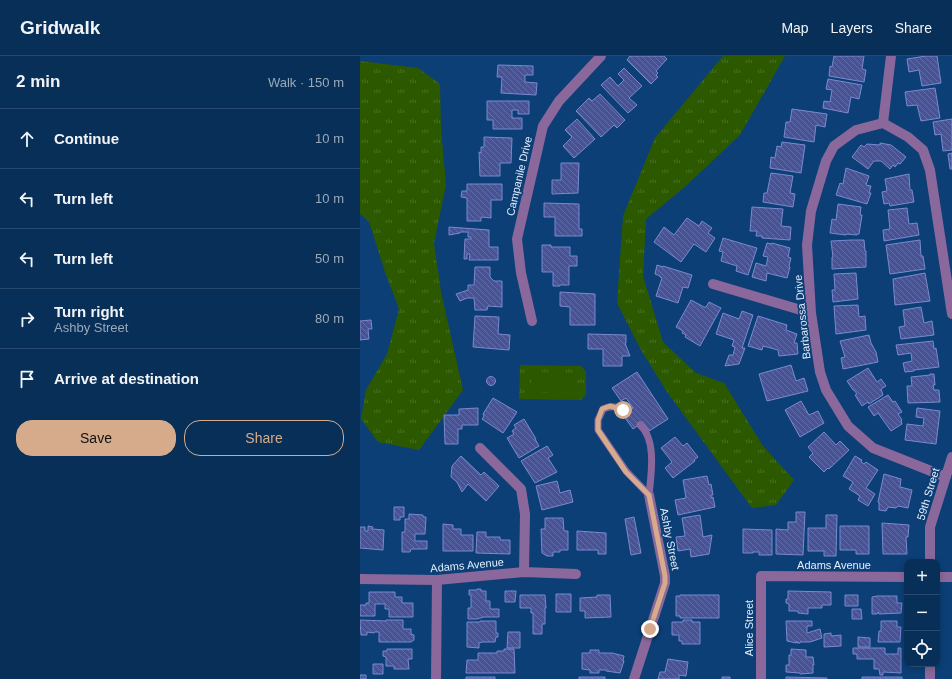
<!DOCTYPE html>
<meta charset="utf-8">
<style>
body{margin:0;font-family:Arial,sans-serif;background:#163b61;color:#f1f3f6}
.controls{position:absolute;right:12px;bottom:12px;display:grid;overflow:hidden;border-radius:8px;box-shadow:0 2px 6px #0003}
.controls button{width:36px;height:36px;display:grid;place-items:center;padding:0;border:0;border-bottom:1px solid #294a6e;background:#082f58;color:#f1f3f6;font:20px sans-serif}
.stop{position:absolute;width:12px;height:12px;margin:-9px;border:3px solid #d6ab8b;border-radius:50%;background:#fff}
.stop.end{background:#d6ab8b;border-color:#fff;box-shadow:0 1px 4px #0008}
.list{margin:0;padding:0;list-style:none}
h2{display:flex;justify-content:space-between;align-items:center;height:52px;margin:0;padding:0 16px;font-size:17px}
h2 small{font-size:13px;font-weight:400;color:#98a9ba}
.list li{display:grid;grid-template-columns:26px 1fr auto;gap:12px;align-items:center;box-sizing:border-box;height:60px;padding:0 16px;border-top:1px solid #294a6e}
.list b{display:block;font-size:15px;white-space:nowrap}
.list p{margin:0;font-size:13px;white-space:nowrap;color:#98a9ba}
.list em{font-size:13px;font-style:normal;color:#98a9ba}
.actions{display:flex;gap:8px;padding:12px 16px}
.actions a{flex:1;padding:9px 0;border:1px solid #d6ab8b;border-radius:16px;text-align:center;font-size:14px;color:#d6ab8b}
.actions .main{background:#d6ab8b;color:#111}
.icon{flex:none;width:22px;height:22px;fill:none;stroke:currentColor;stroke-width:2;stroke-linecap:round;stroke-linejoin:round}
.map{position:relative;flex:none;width:592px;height:623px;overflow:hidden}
header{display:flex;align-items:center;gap:24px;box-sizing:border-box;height:56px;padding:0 20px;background:#082f58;border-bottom:1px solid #294a6e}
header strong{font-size:19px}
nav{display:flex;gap:22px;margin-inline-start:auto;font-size:14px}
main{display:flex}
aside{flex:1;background:#082f58}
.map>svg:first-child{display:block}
.grass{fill:url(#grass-tufts)}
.pitch{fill:#2c5900}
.building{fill:url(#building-back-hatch);stroke:#7b89d1}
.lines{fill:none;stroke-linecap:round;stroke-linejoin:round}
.service{stroke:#8b689b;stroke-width:7}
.minor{stroke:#8b689b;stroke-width:10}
.route{stroke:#d6ab8b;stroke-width:5}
.labels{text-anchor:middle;stroke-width:3.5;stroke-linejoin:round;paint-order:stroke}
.street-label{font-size:11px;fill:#e2edfb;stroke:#0b3f76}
</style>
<header>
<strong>Gridwalk</strong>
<nav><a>Map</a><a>Layers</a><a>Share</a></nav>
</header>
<main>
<aside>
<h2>2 min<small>Walk · 150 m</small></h2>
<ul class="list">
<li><svg class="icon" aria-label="ahead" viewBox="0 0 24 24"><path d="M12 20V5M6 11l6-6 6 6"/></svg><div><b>Continue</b></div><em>10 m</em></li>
<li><svg class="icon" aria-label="left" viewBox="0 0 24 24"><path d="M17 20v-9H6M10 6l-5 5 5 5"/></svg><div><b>Turn left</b></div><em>10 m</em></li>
<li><svg class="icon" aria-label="left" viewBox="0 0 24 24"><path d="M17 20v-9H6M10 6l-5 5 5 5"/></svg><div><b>Turn left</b></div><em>50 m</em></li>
<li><svg class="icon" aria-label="right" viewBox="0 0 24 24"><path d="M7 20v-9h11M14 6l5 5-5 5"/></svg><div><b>Turn right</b><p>Ashby Street</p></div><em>80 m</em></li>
<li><svg class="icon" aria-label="arrive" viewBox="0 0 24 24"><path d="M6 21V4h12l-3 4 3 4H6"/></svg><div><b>Arrive at destination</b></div></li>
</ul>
<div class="actions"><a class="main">Save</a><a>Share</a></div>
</aside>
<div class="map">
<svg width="592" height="623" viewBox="0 0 592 623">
<defs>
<pattern id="grass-tufts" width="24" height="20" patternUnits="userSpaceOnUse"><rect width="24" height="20" fill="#2c5900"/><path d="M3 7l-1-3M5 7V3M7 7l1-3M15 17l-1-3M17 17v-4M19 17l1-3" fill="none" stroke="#4a7126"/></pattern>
<pattern id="building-back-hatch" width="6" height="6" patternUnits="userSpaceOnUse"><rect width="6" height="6" fill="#485395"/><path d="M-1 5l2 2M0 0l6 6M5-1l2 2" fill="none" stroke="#626ca5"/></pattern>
</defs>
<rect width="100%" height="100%" fill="#0b3f76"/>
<path class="grass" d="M363,0H425L380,79L327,129L286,163L283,220L303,286L336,317L364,327L403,390L434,424L416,449L392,452L307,336L281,294L257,247L263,160L295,82Z
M0,5L58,12L80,28L81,73L86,129L74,187L81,236L103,334L59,394L18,386L1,363L6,334L27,298L39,253L25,216L9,166L0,158Z
M160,309L221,310L226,316V339L221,344L159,343Z"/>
<path class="pitch" d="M171,316L215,317V337L171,336Z"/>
<path class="building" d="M270,0H304L307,3L296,15L298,17L296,19L298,21L291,28L267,4Z
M474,0H504L502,13L506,14L504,26L469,20L470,10L472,11Z
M566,0H577L581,27L562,30L559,14L549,16L547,3Z
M138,9L173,10V19H165V26L177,27L176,39L141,37L142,21H137Z
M264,12L282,30L269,42L277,49L268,57L241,29L250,21L258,30L264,24L258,18Z
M468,23L502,29L499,43L491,41L488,57L463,52L464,45L470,46L472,34L466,33Z
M575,32L580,62L561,65L557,49L547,50L545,36Z
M240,38L265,64L257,72L254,69L241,81L216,55L229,42L232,45Z
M127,45H169V58H158V54H152V62H162V73H133V64H127Z
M432,53L467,58L465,71L456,69L454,86L424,81L426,66H430Z
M217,63L235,83L214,102L203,90L212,81L205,74Z
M592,63V94L583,95L581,78L575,79L573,66Z
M124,81L152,82L151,107H140V120H120L119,96L121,97V91H124Z
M422,86L445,89L441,117L410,112L411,101L415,102L417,90L421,91Z
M520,87L531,89L546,101L540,108L538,107L535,111L533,109L530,113L521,105H514L508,113L492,101L501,89L504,91L507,88L520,89Z
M592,97V113H590L588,98Z
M201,107H219L218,137L192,138V124H201Z
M486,112L509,120L506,129L511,130L509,137H511L507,148L476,139L480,127L483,128Z
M411,117L433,120L430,137L435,138L433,151L403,146L404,137H407Z
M549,118L550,134H552L554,146L530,150L529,147L524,148L522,136L527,135L525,123Z
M107,128H142V144H131V162L121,161V165H107V142L101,141L102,135H107Z
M184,147L219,148V173H222V180H195V161H184Z
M478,148L501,151L500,159H502L499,178H497V179L486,178V179L470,177L472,163L476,164Z
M392,151L423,153L421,170L431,171L430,184L402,182V180H396L397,175H390Z
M547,152L549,168L557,167L559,179L524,185L523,174L530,173L528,154Z
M327,162L339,170L342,165L352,172L348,177L355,182L346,196L334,188L321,206L294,186L304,171L314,179Z
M89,171L129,174V191H138V204H109L110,198H107V203H104L105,183H111V181H108V176H100V177L89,179Z
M363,182L397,192L388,219L376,215L377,210L361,205L363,196L359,195Z
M492,184H504L505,195H506V211L472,213V201H473L471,185Z
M560,184L561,200H563L565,213L530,218L526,189Z
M407,187L412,188V187L430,192L428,201L431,202L429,210L430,211L427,222L407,217L406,225L392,221L396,207L406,210L408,201L403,200Z
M182,189H191V191H210V200H217V210H209V229H200V230H193V216H182Z
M297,209L303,211V210L332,219L328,232L323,231L318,247L296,240L302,222L300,221V220L295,218Z
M115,211H130V221L134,225H142V251L128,250L127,254H115L114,242H107L100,245L96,238L108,234V229H114Z
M496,217L498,243L473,246L472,234H475L474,218Z
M565,217L570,245L535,249L533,223Z
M200,236L235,238V269H210V251L200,250Z
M331,244L344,251H346L349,246L361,252L340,290L325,281L326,279L322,277L323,275L316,271Z
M498,249L499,261L505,260L506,274L476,278L474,250Z
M561,251L564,267L572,265L574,279L541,283L539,271L545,270L543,254Z
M382,255L393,259L382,292H385L379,308L365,310L369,299H373L375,291L372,290L374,284L356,278L363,257L379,263Z
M115,260L139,261L138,278L150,279L149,294L113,291Z
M398,260L427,269L426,274L437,278L434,287H437L438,298L419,300L418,294L403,290L402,294L388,290Z
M11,264L12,273H8L9,283L0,284V265Z
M228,278L266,279V287H265L270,300H262V310H243V293H228Z
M509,279L511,287L516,296L518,306L483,313L481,302L485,301L480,285Z
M573,285L574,293L576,292L579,311L554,314V315L545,316L543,307L552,305L551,297L538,299L536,289Z
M431,309L436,325L444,322L448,335L407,345L399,318Z
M508,312L517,326L521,323L526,330L521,333L523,339L509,348L508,346L502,350L495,339L497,338L494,334H493L487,325Z
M277,316L308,363L289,375L283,366L273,373L263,359L273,352L266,342L261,345L252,332Z
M570,318H574L575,329H573L574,334H579L580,346L548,347L547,330H552L551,321L570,319Z
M126.5 325a4.5 4.5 0 1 1 9 0a4.5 4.5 0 1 1-9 0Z
M528,339L533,346L535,345L542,356L538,358L542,364L541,365L542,368L531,375L518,357L514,360L508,351Z
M133,342L157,356L143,377L122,363L124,360L123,358Z
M441,345L449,359L458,355L464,367L440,381L425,354Z
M118,352V369H102V373H98V388H85L84,359H99V353Z
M557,352L580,355L576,388L545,384L547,368L563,370L564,362L556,361Z
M164,363L176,383H175L179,390L159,402L147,382L154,378L152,375L156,372L154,369Z
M464,376L476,389L480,385L489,394L469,413L468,412L464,416L449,401L453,397L448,391Z
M315,381L323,390L327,387L338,401L334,404L335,405L313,422L305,412L312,406L301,392Z
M187,390L193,399L188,402L197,416L175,427L161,405Z
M101,400L121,419L124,416L139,430L126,445L108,428L102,436L97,426L91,421L92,410Z
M495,400L502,404L501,406L504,408L506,406L518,414L506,432L515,438L508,450L498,444L500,440L489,433L493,426L483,420Z
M524,418L541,423L540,431L552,434L548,452L538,450L536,452L528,451L526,455L519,454V446H518Z
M347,420L349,429L351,428L353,439H351V442L353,441L355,451L318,459L315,444L326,442L323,424Z
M197,425L200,437L210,434L213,446L182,454L176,430Z
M34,451H44V461H40V464H34Z
M436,456H445L443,499L416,498V473L428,474V466H436Z
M49,458L63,459V461H66L65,478H55V485H67V493H51L50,496H42V476H45V463H49Z
M340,459L343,481L352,479L349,498L331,501L330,493L318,495L316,481L325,480L322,462Z
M466,459H477L476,500H464V495H448V472H466Z
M274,461L281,497L271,499L265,463Z
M185,462H203L204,475H208V494H200V496H193V500H187L182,497L181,473H185Z
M522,467L549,469L548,481H546L547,498H523Z
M83,468L93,469V473H101V479H113V495H83Z
M8,470L13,471L12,473L24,474L23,494L0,492V471H5V475H8Z
M480,470H509V498H496V494H480Z
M383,473L412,474V499H399V496H393V497H383Z
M217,475L246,477V498H238V494H217Z
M117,476H126V481H140V484H150V498L116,497Z
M117,533H121V535H126V545H130V553H139V561H124L117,563H108V552H111V539H109V534H117Z
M145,535H156L155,546H145Z
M428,535L471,536V549H462V552H448V558L438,557V555H429V548L426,547V543H428Z
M9,536H35V541H42V547H53V561H29V553H25V548H15V560H0V549H6V547H9Z
M196,538H211V556H196Z
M160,539H185L186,552H185V568H182V578H173V557H171V552H160Z
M237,539H250L251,561L225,562V555H220V542L237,541Z
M320,539H359V562H320V560H316V540H320Z
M485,539H498V550H485Z
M517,540H537V547H542L541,557L519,558L518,556L517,558H512V541Z
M492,553H501L502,563H492Z
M0,564L26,565V564H43V573H51V578L54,579V584L51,586H19V576H14V577L7,576V579H1Z
M323,564H332V566H340V588H322V585H319V579H312V566H323Z
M120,565H136V577H138V581H136L135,586H122L119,587V592L107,591V566H120Z
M426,565H452V570H447V577L460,573L462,582L450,586H440V587H437V585L436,587L427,585Z
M521,565H537V571H541L540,586H518L519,575H521Z
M148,576H160V592H147Z
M471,577V580L481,579V590L464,591V578Z
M498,581L510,582V591H498Z
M493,592H525V598H538V592H541V617L523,616V619H520L519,613H514V603H497V598H493Z
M27,593H52V603H48L49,613H34V610H26V601L23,600V595H27Z
M144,593H154L155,617H106L107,604H118V597H137V595H144Z
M431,593L446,594V601H453L454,609H453V617L440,618V617L426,616V609H429V599H431Z
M230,594H239V597H252L264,600L263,605H264L260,617L246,615V614H239V617H230V614L222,613V597H230Z
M308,603L328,606L326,620L319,619V623H298L300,616H305Z
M13,608H23V618H13Z
M0,619H6V623H0Z
M106,621H135V623H106Z
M219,621H245V623H219Z
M362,621H370V623H362Z
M426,621L467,622V623H426Z
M502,621H542V623H502Z"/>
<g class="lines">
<path class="service" d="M267,357C259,350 252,349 243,353L238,364V374L266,415L289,439C291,419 297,384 280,369"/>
<path class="minor" d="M523,67L496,74L474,90L466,105L451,155L447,189L451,257L460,316L466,334L488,370L513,392L586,421
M523,67L548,81L563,94L570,114L592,258
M523,67L531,0
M353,228L451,257
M172,265L161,217L157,183L183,70L199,45L241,0
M120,392L161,433L165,458L164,516
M570,506V471L592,401
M577,521H592
M0,523L77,524L164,516L216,518
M570,608V623
M76,623L77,524
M274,623L305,527V520L289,439
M401,623V520L547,521"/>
</g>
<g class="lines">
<path class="route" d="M263,354L250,350L242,353L238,364V374L266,416L289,439L305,520V527L290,573"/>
</g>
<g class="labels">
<g class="street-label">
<text transform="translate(159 120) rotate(-77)" y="4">Campanile Drive</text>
<text transform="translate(442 261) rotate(-96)" y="4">Barbarossa Drive</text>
<text transform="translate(568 438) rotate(-73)" y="4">59th Street</text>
<text transform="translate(310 483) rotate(79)" y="4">Ashby Street</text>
<text transform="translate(107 509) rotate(-5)" y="4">Adams Avenue</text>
<text x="474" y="513">Adams Avenue</text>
<text transform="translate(389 572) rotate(-90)" y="4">Alice Street</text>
</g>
</g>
</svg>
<div class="controls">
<button>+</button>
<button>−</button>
<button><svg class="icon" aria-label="locate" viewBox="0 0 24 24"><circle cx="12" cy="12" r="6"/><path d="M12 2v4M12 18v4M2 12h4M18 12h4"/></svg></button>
</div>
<div class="stop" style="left:263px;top:354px"></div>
<div class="stop end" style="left:290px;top:573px"></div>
</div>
</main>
